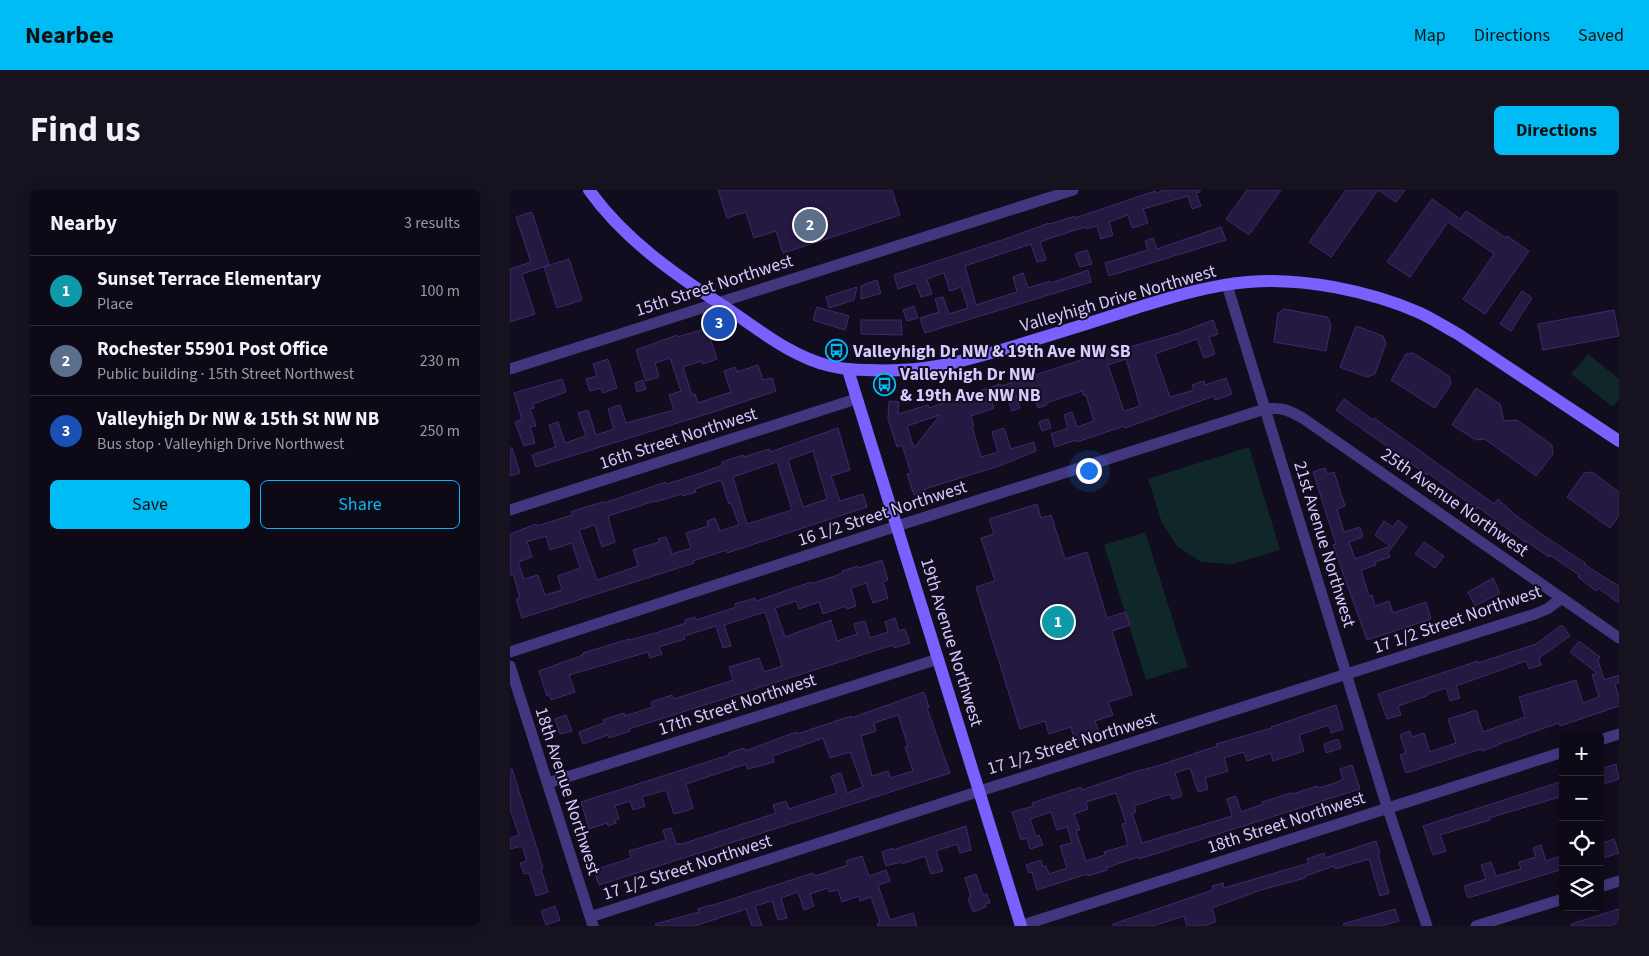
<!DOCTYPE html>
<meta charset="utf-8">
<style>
body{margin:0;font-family:"Source Sans 3",sans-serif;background:#171220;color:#f1f3f6}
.controls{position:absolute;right:15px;bottom:15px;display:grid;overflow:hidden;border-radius:8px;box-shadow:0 2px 12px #0003}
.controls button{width:45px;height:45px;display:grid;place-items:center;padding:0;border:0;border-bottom:1px solid #2e2a36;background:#0e0917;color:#f1f3f6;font:25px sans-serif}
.you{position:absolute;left:578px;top:280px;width:18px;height:18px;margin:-12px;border:4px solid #fff;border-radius:50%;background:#1a73e8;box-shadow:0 0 0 8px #1a73e833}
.badge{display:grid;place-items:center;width:32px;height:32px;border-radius:50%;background:#00bcf5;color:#fff;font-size:16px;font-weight:700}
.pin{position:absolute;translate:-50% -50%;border:2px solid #fff;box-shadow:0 1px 5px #0006}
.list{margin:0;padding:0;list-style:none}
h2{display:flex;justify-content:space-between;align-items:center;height:65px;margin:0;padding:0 20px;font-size:21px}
h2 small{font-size:16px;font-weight:400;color:#9b9aa1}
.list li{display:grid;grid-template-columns:32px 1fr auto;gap:15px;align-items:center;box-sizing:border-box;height:70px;padding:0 20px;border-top:1px solid #2e2a36}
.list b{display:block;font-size:19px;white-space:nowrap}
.list p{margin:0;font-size:16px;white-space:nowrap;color:#9b9aa1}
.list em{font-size:16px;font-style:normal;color:#9b9aa1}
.actions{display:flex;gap:10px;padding:15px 20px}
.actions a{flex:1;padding:11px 0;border:1px solid #00bcf5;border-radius:8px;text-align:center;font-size:18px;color:#00bcf5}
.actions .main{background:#00bcf5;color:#111}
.icon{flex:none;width:28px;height:28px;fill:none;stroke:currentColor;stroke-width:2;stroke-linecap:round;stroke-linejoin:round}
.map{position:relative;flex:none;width:1109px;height:736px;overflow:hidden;border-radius:8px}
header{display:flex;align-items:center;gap:30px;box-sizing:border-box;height:70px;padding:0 25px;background:#00bcf5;color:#111}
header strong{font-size:24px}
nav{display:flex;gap:28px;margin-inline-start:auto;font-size:18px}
.intro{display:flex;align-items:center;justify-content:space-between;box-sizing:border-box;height:120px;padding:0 30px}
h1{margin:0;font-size:35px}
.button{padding:12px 22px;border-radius:8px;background:#00bcf5;color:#111;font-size:18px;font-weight:700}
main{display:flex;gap:30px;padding:0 30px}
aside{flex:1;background:#0e0917;border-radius:8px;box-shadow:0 2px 12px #0003}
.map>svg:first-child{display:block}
.green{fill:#0f2729}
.building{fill:#251841;stroke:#40296d;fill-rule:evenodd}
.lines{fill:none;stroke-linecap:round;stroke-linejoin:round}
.street{stroke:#43367f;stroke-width:11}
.secondary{stroke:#7a61ff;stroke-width:12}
.labels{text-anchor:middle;stroke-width:4;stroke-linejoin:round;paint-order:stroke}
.street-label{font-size:18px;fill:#d7caff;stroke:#120c1f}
.poi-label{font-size:18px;font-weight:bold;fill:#d7caff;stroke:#120c1f;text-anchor:start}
</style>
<header>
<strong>Nearbee</strong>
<nav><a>Map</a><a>Directions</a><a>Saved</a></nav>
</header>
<div class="intro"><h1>Find us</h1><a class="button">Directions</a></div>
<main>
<aside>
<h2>Nearby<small>3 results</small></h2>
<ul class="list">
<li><span class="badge" style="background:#0f9aa8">1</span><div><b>Sunset Terrace Elementary</b><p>Place</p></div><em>100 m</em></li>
<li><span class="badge" style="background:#5c6f8a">2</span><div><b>Rochester 55901 Post Office</b><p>Public building · 15th Street Northwest</p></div><em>230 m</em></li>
<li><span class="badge" style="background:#1a4fb4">3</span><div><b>Valleyhigh Dr NW &amp; 15th St NW NB</b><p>Bus stop · Valleyhigh Drive Northwest</p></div><em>250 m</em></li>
</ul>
<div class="actions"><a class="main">Save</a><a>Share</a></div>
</aside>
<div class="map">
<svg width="1109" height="736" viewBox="0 0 1109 736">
<rect width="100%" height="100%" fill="#120c1f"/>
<path class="green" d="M1078,164L1109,189V209L1103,217L1061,184Z
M739,257L770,360L722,374L691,372L667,356L652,333L638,289Z
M635,342L678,477L636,490L594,355Z"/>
<path class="building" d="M208,0H382L390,25L273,63L266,41L244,48L236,22L217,28Z
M654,0H690V2L686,3L691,16L682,19L678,6L633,19L638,33L622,38L618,25L599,32L603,45L591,49L587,36L576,39L575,37L544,47L530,52L536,70L527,72L521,54L455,76L466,115L507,102L503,87L513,83L518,98L540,91L541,93L578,80L581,92L415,143L410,128L429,122L425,109L433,107L439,124L458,118L451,97L440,101L434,83L417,89L422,104L411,107L406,93L388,99L384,85L498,48L539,33L540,34L565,26V28L645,1L646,3Z
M737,0H771L739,45L716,29Z
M836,0H895L886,12L868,0L821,67L799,52Z
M922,9L950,29L956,21L996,48L997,46L1019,61L975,124L953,109L984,64L938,32L900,87L877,72Z
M22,22L39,75L12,84L25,124L0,132V79L21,72L6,27Z
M711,37L716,50L599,86L595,73L638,60L635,51L643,48L647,59Z
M577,60L582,74L570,77L565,64Z
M59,69L72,110L47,118L34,77Z
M367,90L371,103L351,109V96Z
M347,97L344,110L319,118L316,107Z
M1012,101L1022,108L1001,141L990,134Z
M404,116L408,128L397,131L393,120Z
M307,117L339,126L335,140L303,130Z
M774,119L817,127L821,134L816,161L764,152L768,123Z
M1104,120L1109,146L1033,160L1028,134Z
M351,130H391L392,145L351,144Z
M703,130L708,144L699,147L705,164L694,168L687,149L645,164L660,207L684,200L682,195L694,191L695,195L716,188L722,204L705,210L704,206L615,238L614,236L567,252L566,250L545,257L541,244L558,238L554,225L562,222L567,237L584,231L576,205L574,206L572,201L536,213L537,215L528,218L522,201L506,206L510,218L502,221L497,207L482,212L484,218L461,226L464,236L462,237L471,267L488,262L482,242L494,238L501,259L524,252L526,261L489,276L415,299L416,301L404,305L397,284L401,283L392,255L387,257L378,229L379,211L389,212L388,224L418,215L419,218L490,194L491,196L593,163V161L608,156L609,160L666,144ZM616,169L630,216L614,221L598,175ZM430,225L404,258L397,236Z
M846,136L873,146L876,153L865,184L857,187L830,177Z
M197,138L207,169L193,174L192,171L173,177L182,205L185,204L188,213L221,202L214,181L225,177L227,182L248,175L253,190L262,188L266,201L203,222L26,277L22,265L46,257L39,235L48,232L55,253L76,246L68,223L78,220L86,245L104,239L98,219L110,215L116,233L164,220L159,205L171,201L160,168L145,173L149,187L136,191L126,160L167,145L168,147Z
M903,163L939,186L941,194L925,218L881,190L896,164Z
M98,169L107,198L93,203L91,198L80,201L76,189L87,186L83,174Z
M52,189L56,202L23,214L24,218L20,219L26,236L20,237L25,253L14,256L5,232L12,229L4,203Z
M133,190L136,199L127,202L125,193Z
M966,198L990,214L994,231L1007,230L1042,255L1043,264L1026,286L975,249L966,250L942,235Z
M834,209L863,230L864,228L984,314L988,309L1004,324L1030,343L1075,373L1074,374L1089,384L1109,396V413L1088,398L1086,401L1068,387L1069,385L1040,365L1039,367L1016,351L1015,352L968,317L967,319L918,283L917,285L826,220Z
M538,229L541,238L532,241L529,232Z
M328,238L340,280L321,286L330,311L353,304L357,317L217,363V360L183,371L184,373L12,428L6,409L10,408L3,384L0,385V344L26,334L27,336L62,325L61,322L76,317L93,312L94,313L156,292L157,294L188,284L213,275L212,272L233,265L234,267L259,259L260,262ZM303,261L317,309L293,317L278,270ZM267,272L282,320L237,334L223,287ZM211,290L219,314L221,313L229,335L210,341L205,328L197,331L198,336L176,343L181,358L162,364L156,347L148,349L149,352L123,360L128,376L87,390L69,340L85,335L92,357L105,352L98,326L145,311V312L172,304L173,306L186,302L185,299ZM36,346L40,360L62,353L70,378L48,386L52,400L35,405L28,385L14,389L8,372L22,367L17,352Z
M0,258H2L10,283L0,286Z
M815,278L817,284L824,282L835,316L827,319L834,342L850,337L853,347L839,352L845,369L880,356L865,345L874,331L883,337L888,330L897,337L878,363L880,367L865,372L866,375L851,380L859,406L862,405L865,416L879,411L883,423L916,412L921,429L857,450L823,355L826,354L803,282Z
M1082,282L1109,302V326L1100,338L1057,307L1074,283Z
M527,314L531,328L541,325L555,369L577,362L597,428L616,422L620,435L602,441L622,505L598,512L603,525L585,531L589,543L565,551L561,537L539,544L535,531L510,539L466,397L485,391L471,348L484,344L479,329Z
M914,352L934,366L925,378L905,364Z
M372,370L378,390L373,392L378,408L363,413L356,393L341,398L346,416L337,419L336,416L313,424L309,412L289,419L286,411L265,418L275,447L321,430L327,451L347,444L344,434L355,431L360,448L378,442L375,432L385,428L389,441L395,439L400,453L384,458L383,455L119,539L120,541L99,548L98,545L73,554L69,542L94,533L93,530L114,523L115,526L143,517L141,512L162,505L164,509L223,490L219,477L249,468L254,482L272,476L255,422L214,435L221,456L213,458L206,436L174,446L175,449L149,457L152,464L140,468L138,462L59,485L65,502L41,510L39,505L37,506L29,481L73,465V463L119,449L120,450L145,443L176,433L175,430L185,427L186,430L226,417L225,414L245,408L246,411L301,392V394L333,383L332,381L348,376L349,378Z
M983,388L990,403L965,416L958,402Z
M1052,435L1060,446L1029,468L1031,475L1019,479L1016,471L946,496L950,508L940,511L936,498L917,504V506L888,516L891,525L877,529L868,504L968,471V473L1026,454Z
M1069,451L1090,467L1088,470L1094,490L1109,485V493L1105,494L1109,507V516L1050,536L1049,533L989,554V555L972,561L971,559L896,583L890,565L896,563L890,545L900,541L902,547L914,543L920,562L946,553L938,529L948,526L966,520L973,542L1015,527L1009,507L1066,490L1073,513L1089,507L1082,485L1087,483L1060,462Z
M414,502L419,517L417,518L440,583L89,695L84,680L121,668L119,661L156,650L153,640L161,638L166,654L169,653V655L266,623L263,615L276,611L279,619L327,603L321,586L331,583L337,603L353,597L340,562L320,568L313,548L263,566L264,572L238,579L236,574L176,594L183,618L176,621L164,624L156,600L132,607L135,616L123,620L120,611L105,616L109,629L105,630L106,633L98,636L97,633L79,639L71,612L219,565V563L234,558L235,561L286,542L287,544L341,526V528ZM388,525L398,556L395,557L403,581L380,588L378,581L362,586L351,546L366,541L364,533Z
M826,515L833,539L821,543L819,535L789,545L794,561L763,571L761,563L737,571L734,562L714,568L718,581L695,588L698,599L688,602L680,578L665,583L672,606L662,609L660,604L624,616L626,622L622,623L632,653L722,626L717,609L726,606L731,622L753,614L752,612L781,603L782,604L808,596L809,598L825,593L833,589L830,579L842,575L850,599L629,669L628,667L596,678L597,680L578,686L577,684L527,700L522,682L519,683L516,675L531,670L533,677L536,676L539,684L557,678L550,656L562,653L557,637L547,640L541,622L520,629L526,646L529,645L533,655L520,659L517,648L511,650L502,622L523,616L522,613L571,597L572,600L624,582L647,576L707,556L706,554L762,538L761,537ZM606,603L616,633L612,634L618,655L594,662L595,665L576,671L566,641L570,640L564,624L578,619L576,612Z
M56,525L62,541L50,544L45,529Z
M828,549L831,558L816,563L814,554Z
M1106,574L1109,589L1090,595V579Z
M2,579L33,678L31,679L38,702L26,706L19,683L14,684L10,673L17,671L12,656L0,659V648L9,645L0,619V580Z
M1053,591V606L979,628L980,630L930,645L936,661L923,665L913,636Z
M456,636L461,660L450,663L447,654L426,661L433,681L421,684L415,666L392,674L391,672L376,676L372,662L383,658V660Z
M1104,649L1109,663L1090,669V654Z
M866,651L870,664H868L879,703L870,706L859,669L825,679L824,676L795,686V688L751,700L702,718L706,732L693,736H677L674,726L643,736H603V734L703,700L702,696L713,693L714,698L799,673L797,669L814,663L815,668Z
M1031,655L1036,671L1051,666L1053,679L958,708L954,696L976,689L971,675L981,672L986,686L1011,679L1009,672L1026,667L1023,658Z
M352,666L359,686L376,680L380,691L368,695L380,730L403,723L407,736H368L367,734L370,733L361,707L350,711L349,706L332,712L328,700L319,702L318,698L300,704L304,716L294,720L288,702L271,708L277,728L268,730L262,711L245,716L252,736H242L236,719L185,736H146L145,734L189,722L188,719L200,715V716L303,683L305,686L338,675L336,671Z
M466,684L473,705L477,704L480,713L475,714L476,717L463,722L458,708L461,707L455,688Z
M45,716L50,730L36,735L31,721Z
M885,719L889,731L872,736H834L833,734Z
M1109,719V733L1100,736H1061V734Z"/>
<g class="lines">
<path class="street" d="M717,95L873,604L917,736
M0,179L563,0
M0,320L346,209
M0,462L387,336L755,219C772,217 779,220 794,229L1109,448
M0,476L83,736
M1090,550L1109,544
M38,593L428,469
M1090,697L1109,691
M80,727L470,601L1025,424L1037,419L1052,408
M510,736L1053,562
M966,736L1053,709"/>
<path class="secondary" d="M79,0C113,48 164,84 212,115C246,137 279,166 320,176C332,179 345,180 358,180C412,183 447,173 498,158C541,145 583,132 626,118C662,107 700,95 738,92C791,87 861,101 910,123C923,129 935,137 948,144L1109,251
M338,180L511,736"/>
</g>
<defs>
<symbol id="bus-ring" viewBox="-11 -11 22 22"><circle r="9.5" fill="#120c1f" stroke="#00bcf5" stroke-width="1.5"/><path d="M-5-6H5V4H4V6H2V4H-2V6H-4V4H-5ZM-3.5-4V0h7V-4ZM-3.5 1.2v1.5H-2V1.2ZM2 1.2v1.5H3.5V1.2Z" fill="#00bcf5"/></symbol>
</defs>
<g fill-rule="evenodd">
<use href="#bus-ring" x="314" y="148" width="25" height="25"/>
<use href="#bus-ring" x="362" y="182" width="25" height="25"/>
</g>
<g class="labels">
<g class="street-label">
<text transform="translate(204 95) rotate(-18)" y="6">15th Street Northwest</text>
<text transform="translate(608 108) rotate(-16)" y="6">Valleyhigh Drive Northwest</text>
<text transform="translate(168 248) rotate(-18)" y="6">16th Street Northwest</text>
<text transform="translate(945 312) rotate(35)" y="6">25th Avenue Northwest</text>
<text transform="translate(372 323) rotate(-18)" y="6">16 1/2 Street Northwest</text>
<text transform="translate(815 354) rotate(73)" y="6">21st Avenue Northwest</text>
<text transform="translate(947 429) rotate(-19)" y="6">17 1/2 Street Northwest</text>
<text transform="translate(442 452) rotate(73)" y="6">19th Avenue Northwest</text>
<text transform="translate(227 514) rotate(-18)" y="6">17th Street Northwest</text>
<text transform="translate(562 553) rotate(-17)" y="6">17 1/2 Street Northwest</text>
<text transform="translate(58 601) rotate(72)" y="6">18th Avenue Northwest</text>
<text transform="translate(776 632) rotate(-18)" y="6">18th Street Northwest</text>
<text transform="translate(177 677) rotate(-18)" y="6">17 1/2 Street Northwest</text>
</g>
<g class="poi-label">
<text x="343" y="167">Valleyhigh Dr NW &amp; 19th Ave NW SB</text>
<text x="390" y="190">Valleyhigh Dr NW<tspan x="390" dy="21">&amp; 19th Ave NW NB</tspan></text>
</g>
</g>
</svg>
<div class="controls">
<button>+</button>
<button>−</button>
<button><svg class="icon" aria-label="locate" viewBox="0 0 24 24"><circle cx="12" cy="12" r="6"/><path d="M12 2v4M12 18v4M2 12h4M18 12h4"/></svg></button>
<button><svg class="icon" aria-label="layers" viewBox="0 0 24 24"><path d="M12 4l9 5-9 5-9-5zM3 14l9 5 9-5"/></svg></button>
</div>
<div class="you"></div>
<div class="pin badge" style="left:548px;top:432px;background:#0f9aa8">1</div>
<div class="pin badge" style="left:300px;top:35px;background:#5c6f8a">2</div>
<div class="pin badge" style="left:209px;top:133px;background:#1a4fb4">3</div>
</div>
</main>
